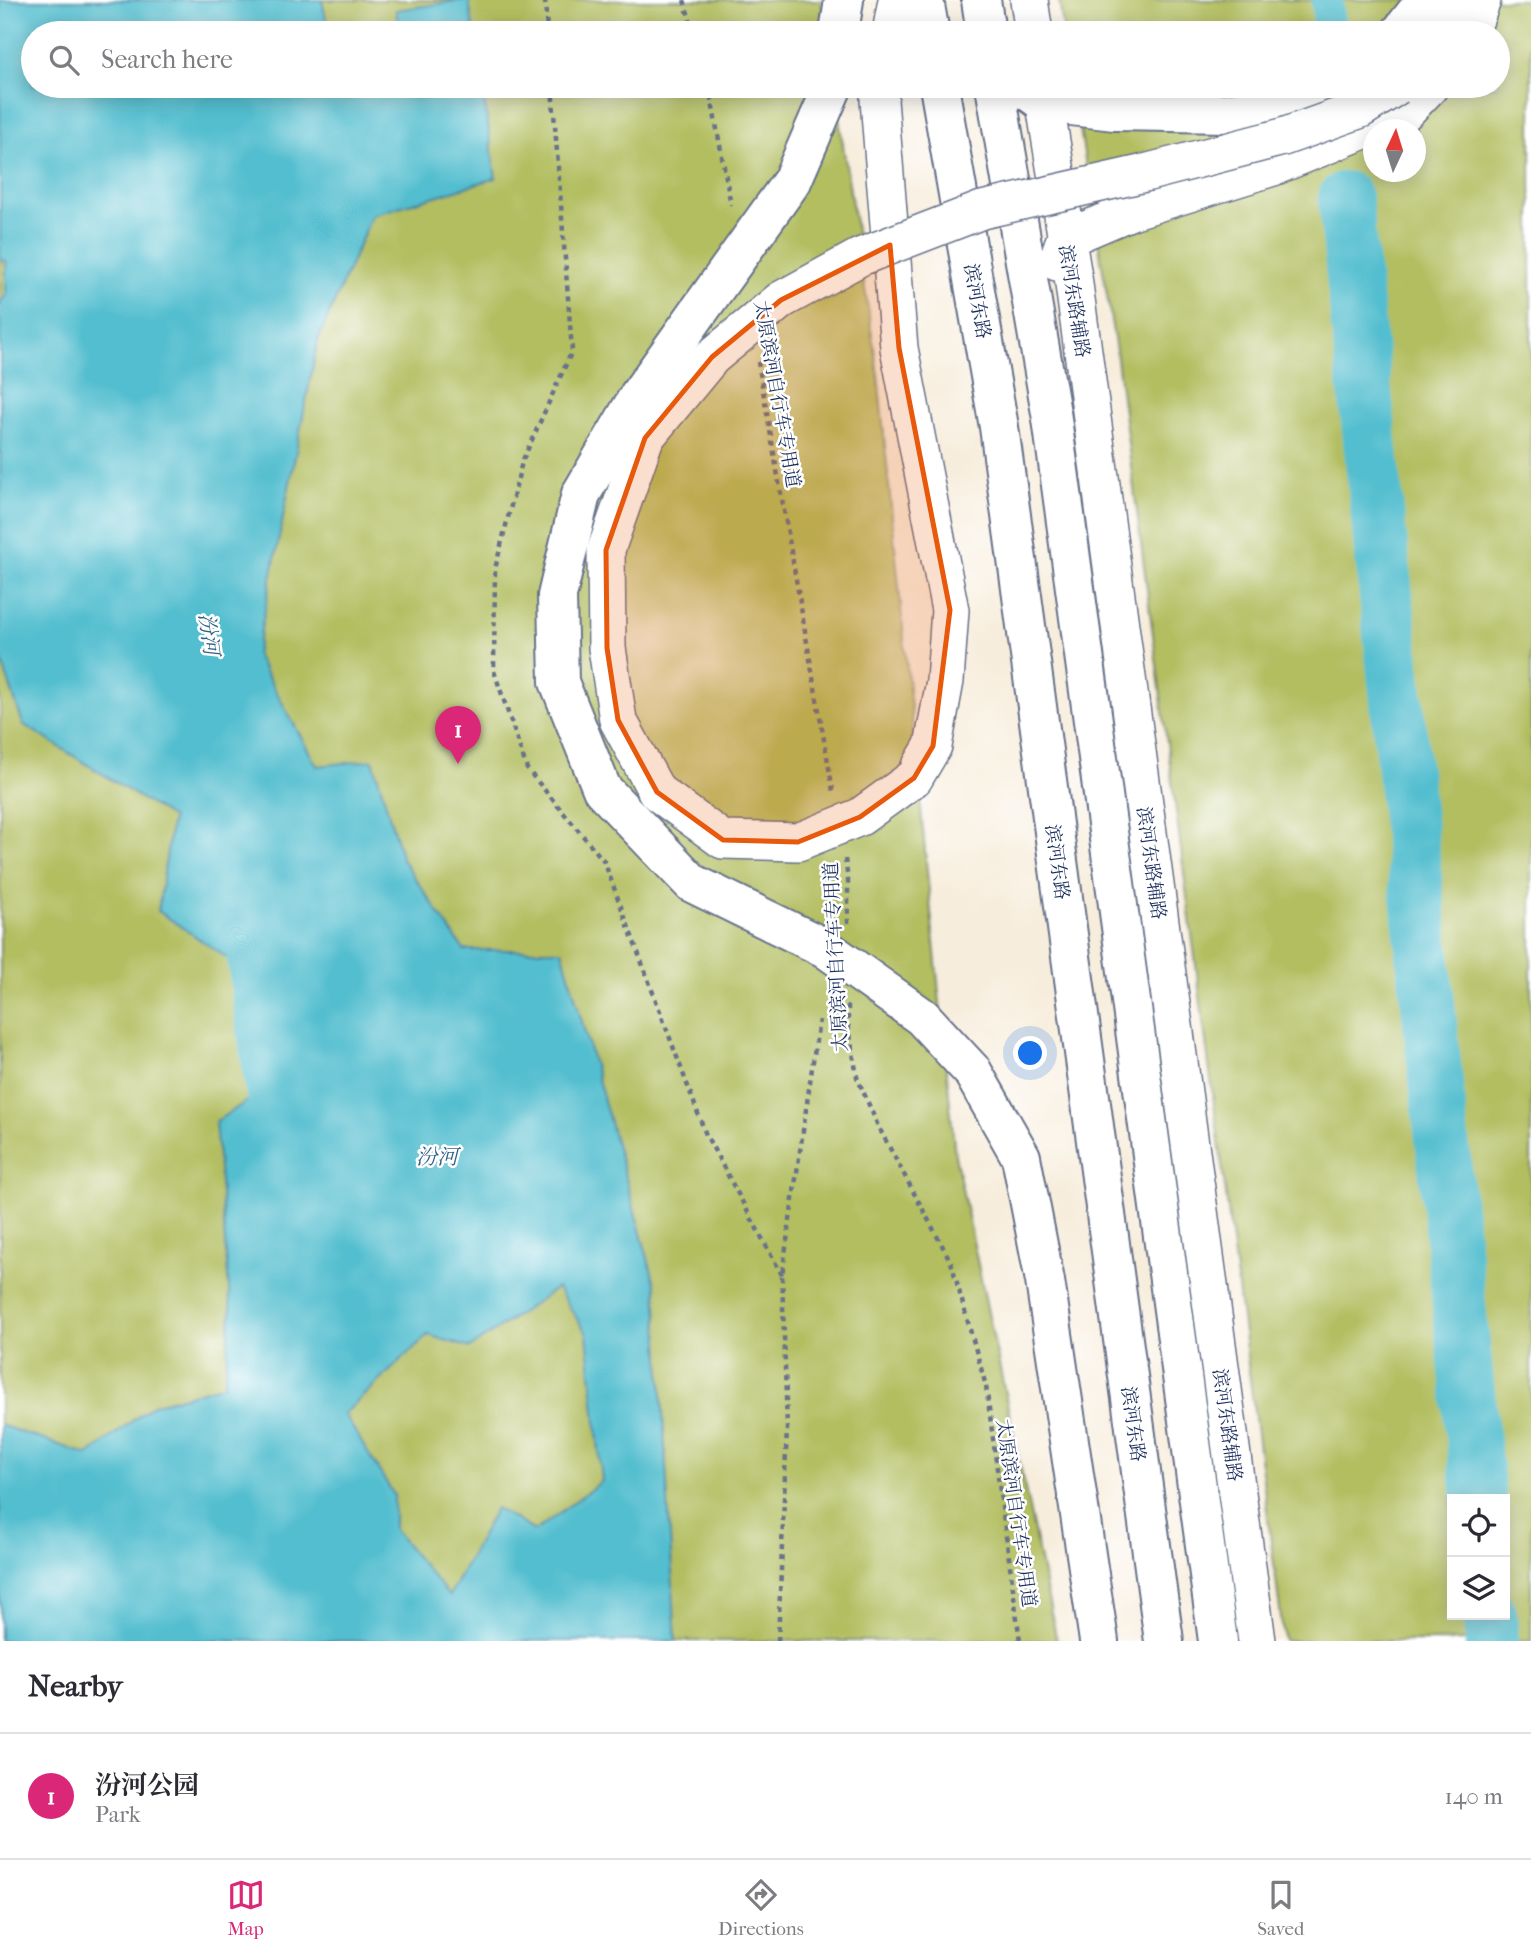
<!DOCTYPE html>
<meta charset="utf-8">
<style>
body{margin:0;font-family:"IM FELL French Canon","Noto Serif SC",serif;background:#f2f2f3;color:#2b2b33}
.controls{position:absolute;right:21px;bottom:21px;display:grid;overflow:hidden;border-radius:0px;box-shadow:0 4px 18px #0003}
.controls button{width:63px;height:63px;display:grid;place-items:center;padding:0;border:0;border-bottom:2px solid #e1e1e2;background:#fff;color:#2b2b33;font:35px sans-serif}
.compass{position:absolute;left:1363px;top:119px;width:63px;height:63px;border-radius:50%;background:#fff;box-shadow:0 4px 18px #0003;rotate:4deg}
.you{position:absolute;left:1031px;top:1054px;width:24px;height:24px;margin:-18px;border:5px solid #fff;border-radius:50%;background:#1a73e8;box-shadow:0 0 0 10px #1a73e833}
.badge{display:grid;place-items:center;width:46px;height:46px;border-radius:50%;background:#db2777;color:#fff;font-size:23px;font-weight:700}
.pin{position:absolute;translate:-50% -58px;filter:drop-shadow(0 2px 4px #0008)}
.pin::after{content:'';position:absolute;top:37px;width:24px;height:21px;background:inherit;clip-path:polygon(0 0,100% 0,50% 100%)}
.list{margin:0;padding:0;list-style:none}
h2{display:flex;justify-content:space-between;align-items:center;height:91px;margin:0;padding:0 28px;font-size:30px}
h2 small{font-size:23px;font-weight:400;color:#7c7c81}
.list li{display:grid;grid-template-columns:46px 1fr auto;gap:21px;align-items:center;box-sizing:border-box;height:126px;padding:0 28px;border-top:2px solid #e1e1e2}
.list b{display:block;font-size:26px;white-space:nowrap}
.list p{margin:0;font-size:23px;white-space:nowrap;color:#7c7c81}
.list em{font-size:23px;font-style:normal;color:#7c7c81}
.icon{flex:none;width:38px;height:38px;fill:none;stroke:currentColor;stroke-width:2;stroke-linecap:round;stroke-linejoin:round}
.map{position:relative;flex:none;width:1531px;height:1641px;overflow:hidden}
.search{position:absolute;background:#fff;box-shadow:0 4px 18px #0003;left:21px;right:21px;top:21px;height:77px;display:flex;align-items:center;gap:18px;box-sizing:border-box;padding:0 24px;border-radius:38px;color:#7c7c81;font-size:26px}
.sheet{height:217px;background:#fff}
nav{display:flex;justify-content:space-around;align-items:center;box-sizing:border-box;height:98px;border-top:2px solid #e1e1e2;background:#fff;font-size:19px;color:#7c7c81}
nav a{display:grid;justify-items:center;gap:4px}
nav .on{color:#db2777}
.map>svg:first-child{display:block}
.green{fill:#b2be60;stroke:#66765f;stroke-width:2;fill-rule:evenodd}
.water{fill:#53becf;stroke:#377696;stroke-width:2;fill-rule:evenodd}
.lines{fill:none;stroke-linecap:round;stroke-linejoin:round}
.canal{stroke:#53becf;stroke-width:32}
.river{stroke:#53becf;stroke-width:54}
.secondary-casing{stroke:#68728a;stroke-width:40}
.highway-casing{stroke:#68728a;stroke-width:42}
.path{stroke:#68728a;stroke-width:4.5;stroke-dasharray:5 5;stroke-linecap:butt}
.secondary{stroke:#fff;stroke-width:37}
.highway{stroke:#fff;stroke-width:38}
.secondary-bridge-casing{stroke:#68728a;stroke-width:40;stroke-linecap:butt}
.highway-bridge-casing{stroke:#68728a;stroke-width:42;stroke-linecap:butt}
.secondary-bridge{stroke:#fff;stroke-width:37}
.highway-bridge{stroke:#fff;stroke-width:38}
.marked{fill:#e8590c;fill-opacity:0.2;stroke:#e8590c;stroke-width:5;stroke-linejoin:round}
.labels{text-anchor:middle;stroke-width:5;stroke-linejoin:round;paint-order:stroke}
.street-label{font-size:19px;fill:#1b2f5e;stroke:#fff}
.water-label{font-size:21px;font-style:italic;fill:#2f6186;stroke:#fff}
</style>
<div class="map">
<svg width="1531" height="1641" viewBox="0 0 1531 1641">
<rect width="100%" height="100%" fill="#fff"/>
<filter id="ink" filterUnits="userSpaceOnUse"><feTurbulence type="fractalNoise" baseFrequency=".0143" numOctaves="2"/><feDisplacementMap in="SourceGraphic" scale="14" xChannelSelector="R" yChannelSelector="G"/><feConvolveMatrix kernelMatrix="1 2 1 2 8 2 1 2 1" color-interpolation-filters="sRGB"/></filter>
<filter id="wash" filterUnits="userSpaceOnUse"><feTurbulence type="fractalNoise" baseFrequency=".00686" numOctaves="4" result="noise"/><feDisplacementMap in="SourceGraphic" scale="28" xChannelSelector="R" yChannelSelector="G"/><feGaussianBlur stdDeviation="1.57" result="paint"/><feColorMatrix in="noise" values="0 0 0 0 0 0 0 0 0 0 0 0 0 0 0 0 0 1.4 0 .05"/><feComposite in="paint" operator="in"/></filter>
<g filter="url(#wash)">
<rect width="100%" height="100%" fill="#f7eddc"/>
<path class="green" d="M0,0H821L826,33H33V86H834L878,374L955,1155L1057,1641H0Z
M1059,0H1531V1641H1284L1116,351L1073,86H1498V33H1064ZM1374,130H1416V172H1374ZM1452,1499H1505V1615H1452Z"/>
<path class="water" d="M0,0H322L329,33H33V86H482L496,178L372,215L318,340L256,655L317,766L373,760L402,859L464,950H562L656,1287L676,1641H0V1425L88,1455L153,1405L224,1385L231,1314L215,1122L278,1081L277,992L158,911L172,818L23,724L0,656V303L6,295V261L0,260ZM557,1288L587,1334L602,1481L535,1531L496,1508L449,1596L394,1530V1495L344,1414L428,1335L470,1348Z
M463,0H469L474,33H399L396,10Z"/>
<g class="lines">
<path class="canal" d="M1327,0L1330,33"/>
<path class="river" d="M1345,198L1479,1499
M246,903L282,1158
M1490,1615L1492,1641"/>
</g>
</g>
<g filter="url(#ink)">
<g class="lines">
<defs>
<path id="secondary" d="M1029,0L1034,33
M891,33L897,0
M1438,33L1452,14L1455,0
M1470,33L1482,0
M881,86L879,100L899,348L950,610L945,681L933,746L914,778
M1042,86L1073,277L1257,1641
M1057,262L1065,239L1131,211L1273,167L1403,114L1430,86"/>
<path id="highway" d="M924,0L930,33
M981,0L986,33
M839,33L844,0
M1400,33L1426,0
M939,86L999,427L1164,1641
M995,86L1052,419L1218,1641
M1021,86L1045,103L1115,111L1226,113L1312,100L1335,86
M792,181L833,86
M972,1071L1021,1157L1045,1281L1099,1641"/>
</defs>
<use href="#secondary" class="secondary-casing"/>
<use href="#highway" class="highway-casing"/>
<path class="path" d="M545,0L547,33
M684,0L694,33
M552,86L572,351L522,462L495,569L494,671L527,769L604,861L706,1135L782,1275
M709,86L731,205
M758,362L833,791
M845,859L848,880V923
M848,1005V1022L857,1077L878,1126L951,1262L986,1386L1020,1641
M778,1641L787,1428L782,1275L819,1020"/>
<use href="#secondary" class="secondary"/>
<use href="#highway" class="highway"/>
<defs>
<path id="secondary-bridge" d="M914,778L860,817L798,842L723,840L657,792L618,720L607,648L606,550L645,438L712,357L781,300L860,257L982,210L1145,173L1283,137L1361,109L1397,86"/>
<path id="highway-bridge" d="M792,181L639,395L581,494L557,596L559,682L602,789L692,883L825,948L922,1017L972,1071"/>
</defs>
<use href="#secondary-bridge" class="secondary-bridge-casing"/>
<use href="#highway-bridge" class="highway-bridge-casing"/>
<use href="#secondary-bridge" class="secondary-bridge"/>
<use href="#highway-bridge" class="highway-bridge"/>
</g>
</g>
<path class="marked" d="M890,245L899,348L950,610L933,746L914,778L860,817L798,842L723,840L657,792L618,720L607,648L606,550L645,438L712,357L781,300Z"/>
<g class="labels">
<g class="street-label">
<text transform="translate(978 301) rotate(80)" y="7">滨河东路</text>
<text transform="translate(1075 301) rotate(81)" y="7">滨河东路辅路</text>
<text transform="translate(778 394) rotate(80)" y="7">太原滨河自行车专用道</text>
<text transform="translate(1058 862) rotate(82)" y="7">滨河东路</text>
<text transform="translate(1152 863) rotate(82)" y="7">滨河东路辅路</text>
<text transform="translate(835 957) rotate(-93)" y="7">太原滨河自行车专用道</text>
<text transform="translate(1134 1424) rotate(82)" y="7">滨河东路</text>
<text transform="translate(1228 1425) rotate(82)" y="7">滨河东路辅路</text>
<text transform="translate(1017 1513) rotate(82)" y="7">太原滨河自行车专用道</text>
</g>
<g class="water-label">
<text transform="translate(209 634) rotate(82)" y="7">汾河</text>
<text x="437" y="1164">汾河</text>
</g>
</g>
</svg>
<div class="controls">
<button><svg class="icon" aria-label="locate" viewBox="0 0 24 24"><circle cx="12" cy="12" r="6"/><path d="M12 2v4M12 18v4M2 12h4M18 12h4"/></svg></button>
<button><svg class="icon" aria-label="layers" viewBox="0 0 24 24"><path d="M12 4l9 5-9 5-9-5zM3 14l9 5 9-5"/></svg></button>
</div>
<svg class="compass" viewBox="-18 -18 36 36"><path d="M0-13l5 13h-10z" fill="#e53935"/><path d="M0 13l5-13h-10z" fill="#7c7c81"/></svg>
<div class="you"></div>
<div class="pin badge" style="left:458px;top:764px">1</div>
<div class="search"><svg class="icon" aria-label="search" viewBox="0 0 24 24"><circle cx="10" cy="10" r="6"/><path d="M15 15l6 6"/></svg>Search here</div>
</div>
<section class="sheet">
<h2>Nearby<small></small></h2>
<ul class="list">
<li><span class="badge">1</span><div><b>汾河公园</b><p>Park</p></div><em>140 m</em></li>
</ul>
</section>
<nav>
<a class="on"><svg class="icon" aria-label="map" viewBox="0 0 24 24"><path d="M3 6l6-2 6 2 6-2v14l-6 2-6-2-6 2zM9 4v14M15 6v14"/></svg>Map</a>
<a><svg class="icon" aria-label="directions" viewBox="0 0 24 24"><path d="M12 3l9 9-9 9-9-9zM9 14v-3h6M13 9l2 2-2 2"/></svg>Directions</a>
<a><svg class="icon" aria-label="saved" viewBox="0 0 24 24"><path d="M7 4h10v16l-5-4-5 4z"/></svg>Saved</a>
</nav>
